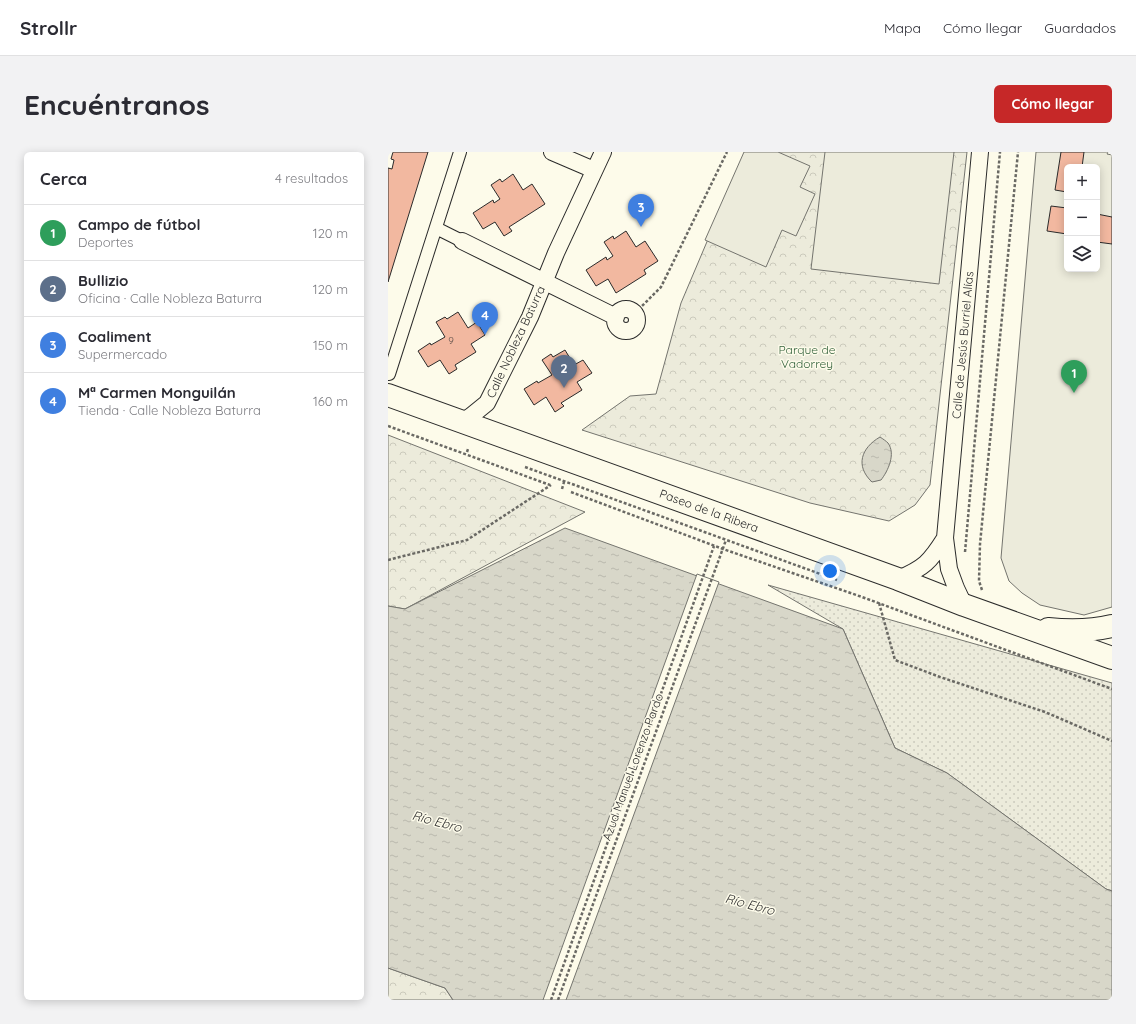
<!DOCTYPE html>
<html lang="es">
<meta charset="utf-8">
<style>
body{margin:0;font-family:Quicksand,sans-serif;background:#f2f2f3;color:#2b2b33}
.controls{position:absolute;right:12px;top:12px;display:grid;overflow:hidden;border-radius:6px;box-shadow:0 2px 10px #0003}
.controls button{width:36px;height:36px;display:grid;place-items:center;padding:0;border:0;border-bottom:1px solid #e1e1e2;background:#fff;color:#2b2b33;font:20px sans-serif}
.you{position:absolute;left:442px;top:419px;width:14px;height:14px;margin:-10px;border:3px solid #fff;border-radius:50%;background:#1a73e8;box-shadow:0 0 0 6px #1a73e833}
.badge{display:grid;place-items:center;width:26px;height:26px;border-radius:50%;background:#c62828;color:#fff;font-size:13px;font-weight:700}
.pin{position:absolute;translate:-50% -33px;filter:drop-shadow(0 1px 2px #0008)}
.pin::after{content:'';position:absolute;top:21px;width:14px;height:12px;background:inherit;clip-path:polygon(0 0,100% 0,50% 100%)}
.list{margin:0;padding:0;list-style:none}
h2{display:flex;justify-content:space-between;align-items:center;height:52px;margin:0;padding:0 16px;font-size:17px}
h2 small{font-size:13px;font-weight:400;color:#7c7c81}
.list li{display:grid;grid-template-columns:26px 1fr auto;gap:12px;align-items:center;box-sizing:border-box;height:56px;padding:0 16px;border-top:1px solid #e1e1e2}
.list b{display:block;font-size:15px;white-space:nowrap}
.list p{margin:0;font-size:13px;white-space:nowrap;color:#7c7c81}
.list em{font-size:13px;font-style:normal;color:#7c7c81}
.icon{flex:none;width:22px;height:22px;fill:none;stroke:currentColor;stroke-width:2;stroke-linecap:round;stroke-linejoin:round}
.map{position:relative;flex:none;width:724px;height:848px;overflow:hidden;border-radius:6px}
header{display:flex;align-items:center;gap:24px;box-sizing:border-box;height:56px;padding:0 20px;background:#fff;border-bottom:1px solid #e1e1e2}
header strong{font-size:19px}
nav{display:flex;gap:22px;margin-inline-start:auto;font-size:14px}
.intro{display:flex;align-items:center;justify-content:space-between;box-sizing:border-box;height:96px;padding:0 24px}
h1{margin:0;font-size:28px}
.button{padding:10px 18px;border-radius:6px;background:#c62828;color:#fff;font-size:14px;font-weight:700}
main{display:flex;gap:24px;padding:0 24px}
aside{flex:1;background:#fff;border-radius:6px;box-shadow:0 2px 10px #0003}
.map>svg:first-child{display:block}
.grass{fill:url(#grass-dots);stroke:#74746e}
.park{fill:url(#park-crowns);stroke:#74746e}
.pitch{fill:#ecebdb;stroke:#74746e;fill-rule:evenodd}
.water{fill:url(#water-ripples);stroke:#74746e}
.pier{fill:#fdfbea;stroke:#74746e}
.building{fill:#f2b8a0;stroke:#2b2b2b}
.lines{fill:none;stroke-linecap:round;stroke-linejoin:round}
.pedestrian-casing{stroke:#2b2b2b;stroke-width:14}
.minor-casing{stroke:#2b2b2b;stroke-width:18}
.secondary-casing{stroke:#2b2b2b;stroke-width:24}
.path{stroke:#6a6964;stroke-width:2.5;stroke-dasharray:3 2;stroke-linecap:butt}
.pedestrian{stroke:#fdfbea;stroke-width:12}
.minor{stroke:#fdfbea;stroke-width:16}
.secondary{stroke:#fdfbea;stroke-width:22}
.labels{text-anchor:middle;stroke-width:3;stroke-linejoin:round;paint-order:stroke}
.number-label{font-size:10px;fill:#5d4e48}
.street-label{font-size:12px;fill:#2b2b2b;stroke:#fdfbea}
.park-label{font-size:12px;fill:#34623c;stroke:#fdfbea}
.water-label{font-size:13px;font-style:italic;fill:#2b2b2b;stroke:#fdfbea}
</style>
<header>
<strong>Strollr</strong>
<nav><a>Mapa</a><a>Cómo llegar</a><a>Guardados</a></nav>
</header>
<div class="intro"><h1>Encuéntranos</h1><a class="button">Cómo llegar</a></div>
<main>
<aside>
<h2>Cerca<small>4 resultados</small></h2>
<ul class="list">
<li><span class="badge" style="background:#2e9e5b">1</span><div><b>Campo de fútbol</b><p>Deportes</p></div><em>120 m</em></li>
<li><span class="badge" style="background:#5c6f8a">2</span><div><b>Bullizio</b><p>Oficina · Calle Nobleza Baturra</p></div><em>120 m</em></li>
<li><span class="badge" style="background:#3f7fe0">3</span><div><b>Coaliment</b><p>Supermercado</p></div><em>150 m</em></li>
<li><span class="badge" style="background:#3f7fe0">4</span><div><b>Mª Carmen Monguilán</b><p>Tienda · Calle Nobleza Baturra</p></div><em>160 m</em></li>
</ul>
</aside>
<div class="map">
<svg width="724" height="848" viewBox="0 0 724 848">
<defs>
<pattern id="grass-dots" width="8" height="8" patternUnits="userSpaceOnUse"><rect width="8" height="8" fill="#ecebdb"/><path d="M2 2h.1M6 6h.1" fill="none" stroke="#cbcabc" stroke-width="1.8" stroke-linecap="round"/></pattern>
<pattern id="park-crowns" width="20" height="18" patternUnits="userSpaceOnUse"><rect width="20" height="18" fill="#ecebdb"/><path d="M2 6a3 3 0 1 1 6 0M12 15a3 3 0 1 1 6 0" fill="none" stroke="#cbcabc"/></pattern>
<pattern id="water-ripples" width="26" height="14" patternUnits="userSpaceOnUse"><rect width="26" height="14" fill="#d8d7c9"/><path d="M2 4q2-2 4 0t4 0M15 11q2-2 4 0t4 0" fill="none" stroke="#bab9ad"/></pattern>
</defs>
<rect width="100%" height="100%" fill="#fdfbea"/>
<path class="grass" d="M380,433L724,531V739L718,737L559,621L507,596L455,477Z"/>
<path class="park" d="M357,0H579L542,333L527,353L501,369L422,351L194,278L242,244L268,242L293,151Z
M0,283L197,360L17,457L0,454Z
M0,816L57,836L65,848H0Z"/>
<path class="pitch" d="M356,0H390L422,14L412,35L427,42L408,84L394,78L378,115L317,88Z
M437,0H566L551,132L423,117Z
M648,0H720L719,2L724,3V455L696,463L652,453L634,441L621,429L613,406ZM679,15H709V117H679Z"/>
<path class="water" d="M492,285C495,287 498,289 500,291C508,302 500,319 493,328L484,330C467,314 473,296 492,285Z
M177,376L455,477L507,596L559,621L718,737L724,739V848H65L57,836L0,816V454L17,457Z"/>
<path class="pier" d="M309,422L331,430L178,848H155Z"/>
<path class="building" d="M5,0H40L0,130V16L4,17L6,8L3,7Z
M673,0H696L694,15H679V40L667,38Z
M125,22L135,38L144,32L157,52L121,75L124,79L116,84L107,70L95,77L85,61L105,48L106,51L112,47L103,33L112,27L114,30Z
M663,54L679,56V82L659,79Z
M709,62L724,65V92L709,90Z
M238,79L248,95L257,89L270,109L256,118L258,122L228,141L220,127L208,134L198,118L218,105L219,108L225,104L216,90L225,84L226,87Z
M70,160L80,176L89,170L97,183L83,192L88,200L67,213L69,217L61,222L52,208L40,215L30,199L42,191L43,193L57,185L48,170L57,165L59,167Z
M177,198L186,213L195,208L204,221L189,230L194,238L173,251L176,254L167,260L158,245L146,253L136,237L149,229L150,231L164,223L154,208L163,202L165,205Z"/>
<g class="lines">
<defs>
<path id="pedestrian" d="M48,76L74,89
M1,222L72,0"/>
<path id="minor" d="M164,0L206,18
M74,89L228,165
M227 168a11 11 0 1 1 22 0a11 11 0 1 1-22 0Z
M74,270L83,264L99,251L142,165L168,101L215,0
M510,427C536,416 542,410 557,386
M576,453L568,436L561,417L557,386L592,0"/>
<path id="secondary" d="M0,243L510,427L576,453L724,506
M660,477C681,479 703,479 724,474"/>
</defs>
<use href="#pedestrian" class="pedestrian-casing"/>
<use href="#minor" class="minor-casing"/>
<use href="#secondary" class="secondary-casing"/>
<path class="path" d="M247,161L273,135L339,0
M0,274L162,333
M79,300L80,297
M137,315L449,428
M174,337L176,330
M183,340L335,397L474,445L724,537
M577,400L612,0
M0,408L79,388L163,333
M594,438L591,429L592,392L630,0
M491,451L507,508L552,525L657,560L724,589
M163,848L326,394
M170,848L338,388"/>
<use href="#pedestrian" class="pedestrian"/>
<use href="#minor" class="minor"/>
<use href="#secondary" class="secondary"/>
</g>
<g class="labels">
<g class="number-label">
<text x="63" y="192">9</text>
</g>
<g class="street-label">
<text transform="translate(128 190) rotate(-65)" y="4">Calle Nobleza Baturra</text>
<text transform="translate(575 193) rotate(-85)" y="4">Calle de Jesús Burriel Alías</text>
<text transform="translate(321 359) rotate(20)" y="4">Paseo de la Ribera</text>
<text transform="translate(245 615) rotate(-70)" y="4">Azud Manuel Lorenzo Pardo</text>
</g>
<g class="park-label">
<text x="419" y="202">Parque de<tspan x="419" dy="14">Vadorrey</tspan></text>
</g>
<g class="water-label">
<text transform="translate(49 669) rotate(15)" y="5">Río Ebro</text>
<text transform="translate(362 752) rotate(15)" y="5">Río Ebro</text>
</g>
</g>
</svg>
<div class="controls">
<button>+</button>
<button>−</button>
<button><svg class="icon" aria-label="layers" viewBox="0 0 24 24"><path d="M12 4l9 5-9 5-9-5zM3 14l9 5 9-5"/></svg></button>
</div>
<div class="you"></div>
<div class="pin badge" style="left:686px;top:241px;background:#2e9e5b">1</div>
<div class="pin badge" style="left:176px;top:236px;background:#5c6f8a">2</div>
<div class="pin badge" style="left:253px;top:75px;background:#3f7fe0">3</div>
<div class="pin badge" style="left:97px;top:183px;background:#3f7fe0">4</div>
</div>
</main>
